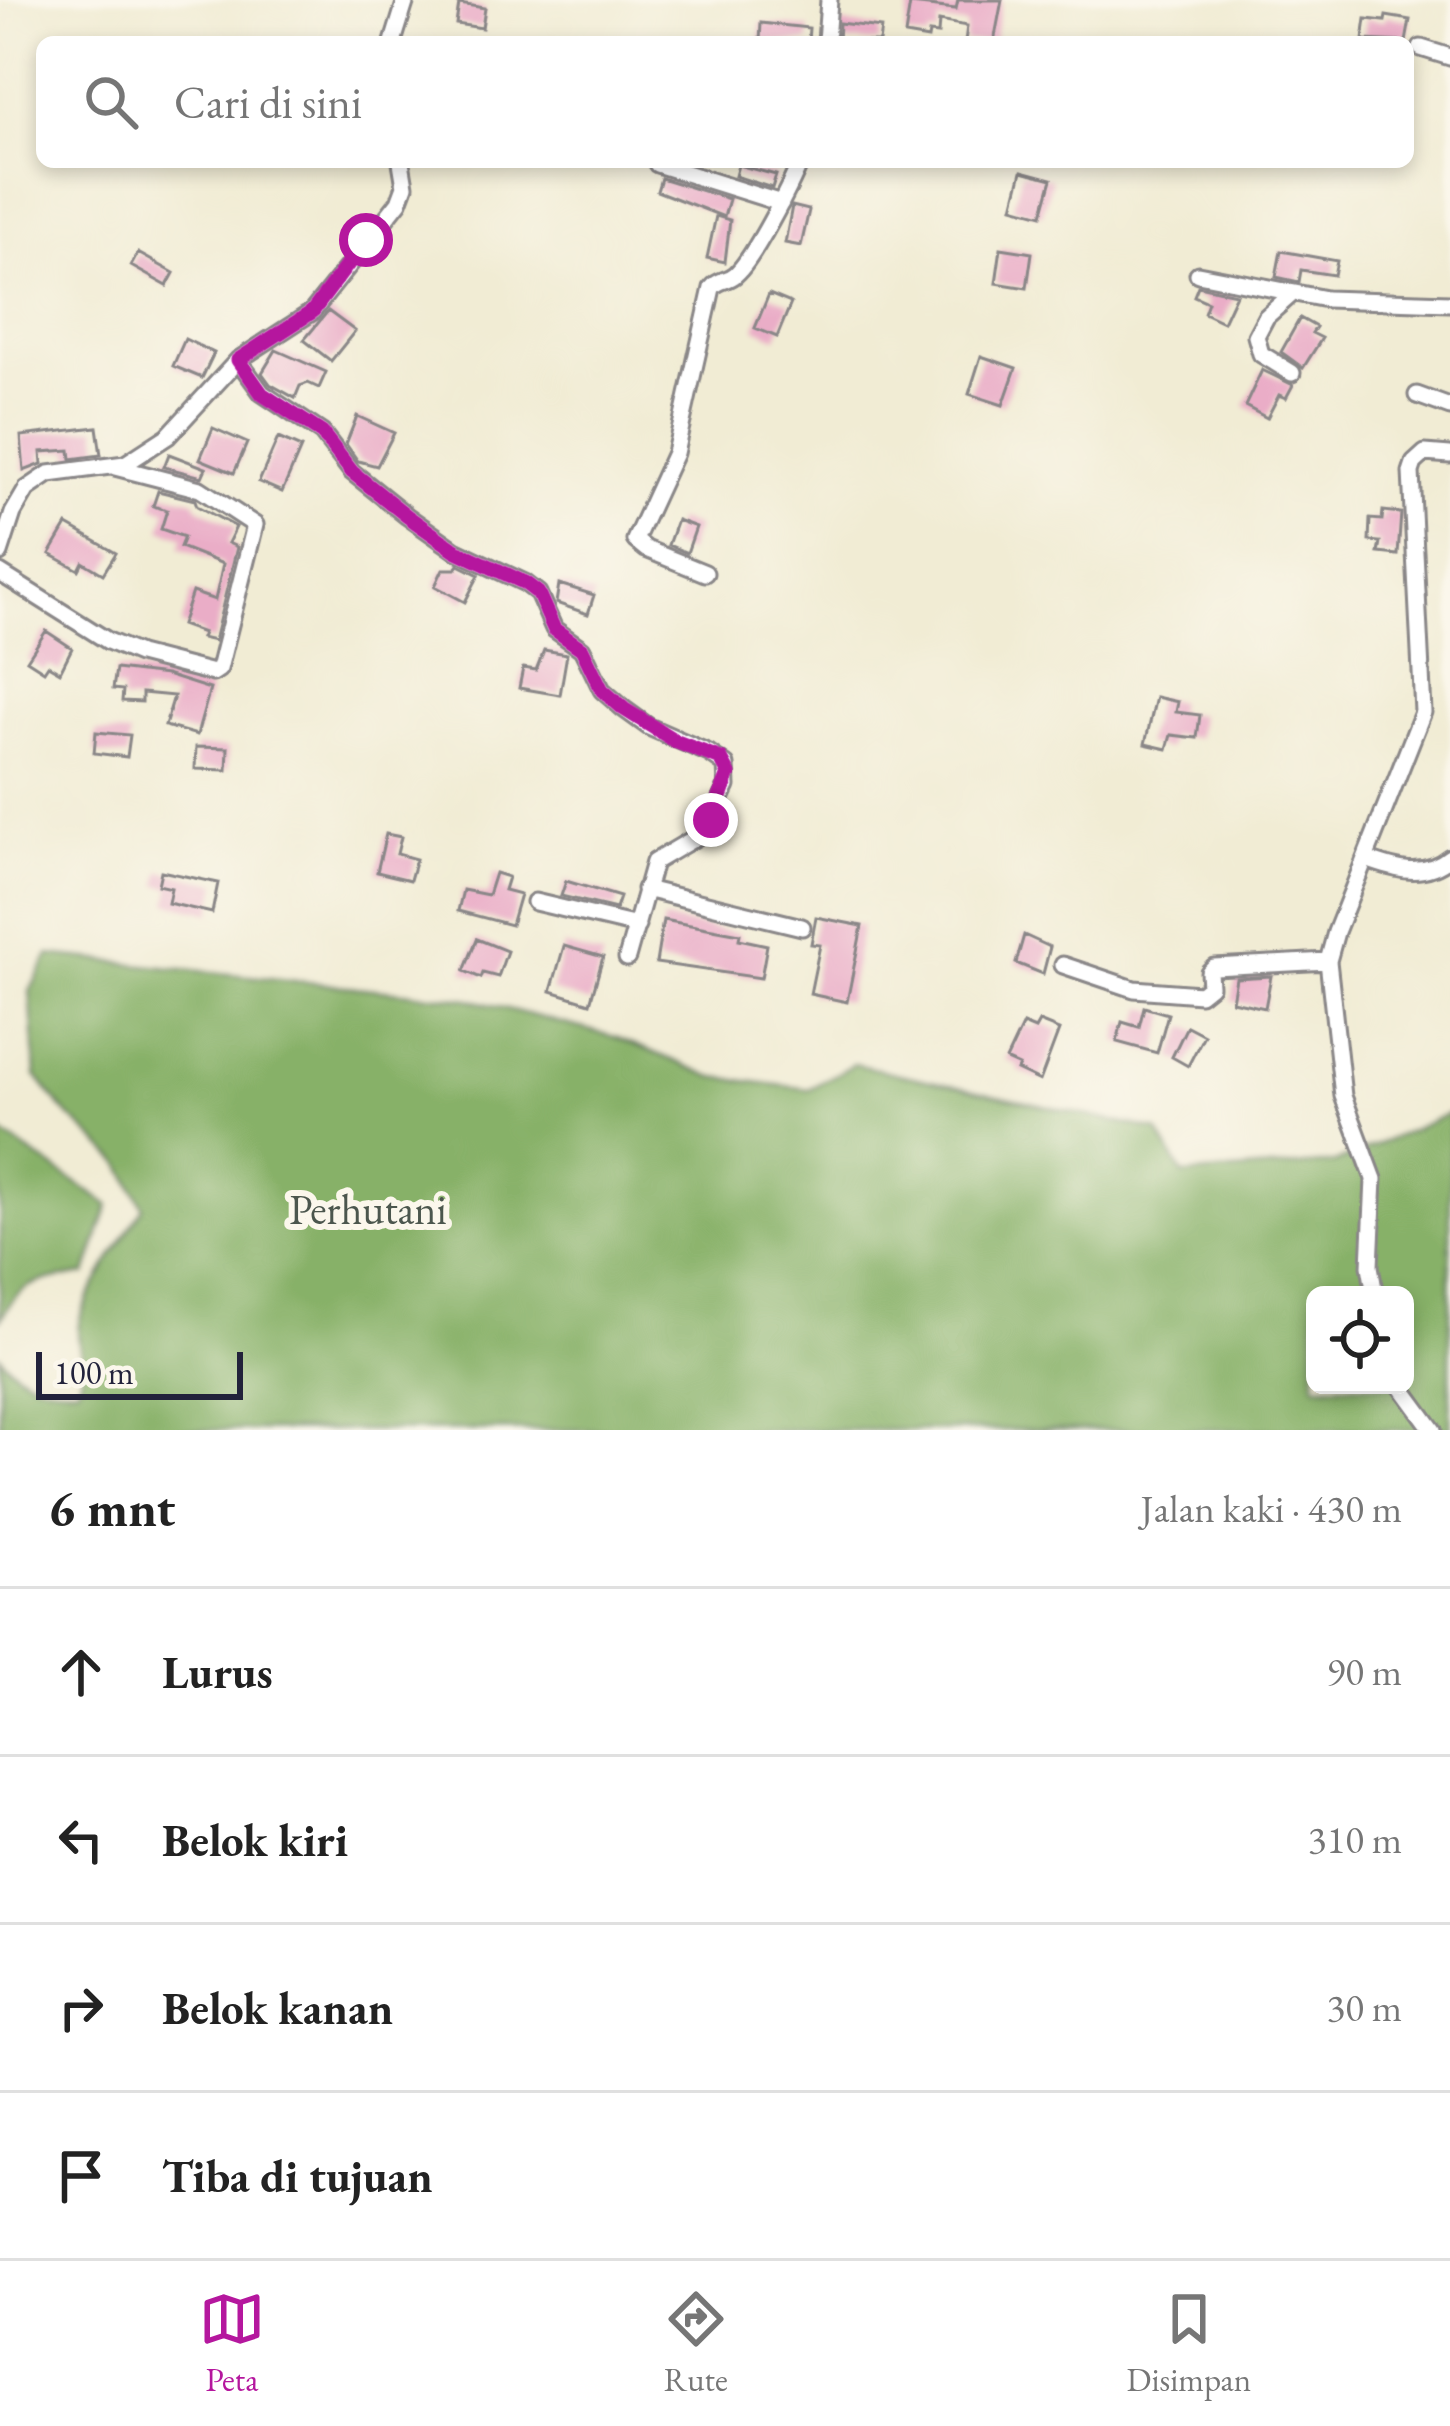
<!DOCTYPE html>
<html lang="id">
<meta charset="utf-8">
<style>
body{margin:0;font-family:"EB Garamond",serif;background:#f2f2f2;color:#222}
.controls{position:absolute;right:36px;bottom:36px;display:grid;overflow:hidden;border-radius:18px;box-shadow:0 6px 18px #0003}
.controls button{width:108px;height:108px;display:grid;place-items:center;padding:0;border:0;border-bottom:3px solid #e0e0e0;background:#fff;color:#222;font:60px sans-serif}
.scale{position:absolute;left:36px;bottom:30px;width:207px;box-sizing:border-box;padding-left:12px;border:6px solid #22223b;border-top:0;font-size:33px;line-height:42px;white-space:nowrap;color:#22223b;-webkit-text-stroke:9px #fbf7ec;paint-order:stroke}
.stop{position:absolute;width:36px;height:36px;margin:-27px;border:9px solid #b5179e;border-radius:50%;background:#fff}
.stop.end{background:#b5179e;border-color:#fff;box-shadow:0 3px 12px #0008}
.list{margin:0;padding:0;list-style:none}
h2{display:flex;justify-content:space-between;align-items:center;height:156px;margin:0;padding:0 48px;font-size:51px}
h2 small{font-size:39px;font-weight:400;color:#767676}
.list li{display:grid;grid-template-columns:78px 1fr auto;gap:36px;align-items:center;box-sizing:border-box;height:168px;padding:0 48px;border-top:3px solid #e0e0e0}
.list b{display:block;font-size:45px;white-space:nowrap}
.list em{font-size:39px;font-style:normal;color:#767676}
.icon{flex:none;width:66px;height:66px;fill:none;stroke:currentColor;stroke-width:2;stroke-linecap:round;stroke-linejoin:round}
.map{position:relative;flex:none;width:1450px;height:1430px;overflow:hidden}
.search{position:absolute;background:#fff;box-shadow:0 6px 18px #0003;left:36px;right:36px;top:36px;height:132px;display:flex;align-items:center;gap:30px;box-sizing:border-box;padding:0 42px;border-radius:18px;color:#767676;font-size:45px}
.sheet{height:828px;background:#fff}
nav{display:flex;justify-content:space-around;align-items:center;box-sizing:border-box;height:168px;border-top:3px solid #e0e0e0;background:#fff;font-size:33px;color:#767676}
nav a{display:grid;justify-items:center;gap:6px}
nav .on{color:#b5179e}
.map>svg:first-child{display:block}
.forest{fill:#87b168;stroke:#546a52;stroke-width:3;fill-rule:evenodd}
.building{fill:#eaadc7}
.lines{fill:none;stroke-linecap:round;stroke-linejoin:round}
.street-casing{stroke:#8a8788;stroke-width:21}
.street{stroke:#fff;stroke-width:15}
.route{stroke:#b5179e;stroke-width:15}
.labels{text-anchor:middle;stroke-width:12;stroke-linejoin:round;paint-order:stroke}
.park-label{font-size:42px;fill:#4b564d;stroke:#fbf7ec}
</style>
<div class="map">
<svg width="1450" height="1430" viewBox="0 0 1450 1430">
<rect width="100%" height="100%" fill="#fbf7ec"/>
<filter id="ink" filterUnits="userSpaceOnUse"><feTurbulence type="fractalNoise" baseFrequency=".00833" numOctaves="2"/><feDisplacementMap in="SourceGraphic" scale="24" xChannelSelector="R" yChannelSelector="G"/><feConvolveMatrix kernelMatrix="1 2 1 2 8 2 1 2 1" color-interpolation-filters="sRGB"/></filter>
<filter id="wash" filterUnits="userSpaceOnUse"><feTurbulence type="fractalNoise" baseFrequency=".004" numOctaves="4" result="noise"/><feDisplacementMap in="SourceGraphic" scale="48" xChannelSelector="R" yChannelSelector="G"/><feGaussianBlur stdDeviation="2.7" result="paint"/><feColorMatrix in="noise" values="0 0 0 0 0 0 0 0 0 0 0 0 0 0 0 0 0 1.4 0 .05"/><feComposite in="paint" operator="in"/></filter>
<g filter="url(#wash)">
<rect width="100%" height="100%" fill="#f1ecd4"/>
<path class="forest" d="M49,955L469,999L615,1037L714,1077L809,1089L854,1064L1158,1131L1183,1175L1335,1163L1450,1113V1430H0V1356C20,1381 46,1389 78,1387C89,1357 74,1348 79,1323C84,1296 127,1234 143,1207L121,1164L64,1111L36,1076L30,991ZM1315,1295H1405V1385H1315Z
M0,1132L109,1205L86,1274C43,1281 20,1278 0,1321Z"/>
<g id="blocks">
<path class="building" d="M958,0H1002L994,42H965L967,26L939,21L938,34L929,33L928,39L905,35L910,4L956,9Z
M459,4L485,8L482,28L456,24Z
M1386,16L1410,20L1406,42L1363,40L1366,19L1385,21Z
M761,23L809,28L808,42H760Z
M839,23L881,28L879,42H838Z
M738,165L776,175L772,188L735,176Z
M1022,171L1052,179L1042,215L1013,207Z
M661,178L729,199L724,217L657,191Z
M792,206L809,210L801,246L785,243Z
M716,216L730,220L725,262L707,258Z
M1001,248L1032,253L1027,288L996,283Z
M1281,251L1337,261L1334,275L1301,270L1299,282L1276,277Z
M138,253L174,273L167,286L131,266Z
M1198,286L1236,294L1223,322L1204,313L1208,302L1194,296Z
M769,294L791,303L777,337L755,328Z
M328,311L355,331L331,361L304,340Z
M1300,318L1316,327L1312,333L1322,338L1303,368L1281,352Z
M185,339L214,353L202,378L173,366Z
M276,350L326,372L319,388L308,383L300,386L295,398L270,384L262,373Z
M981,356L1016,368L1003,405L969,394Z
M1262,370L1293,385L1286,398L1279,395L1267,418L1245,406Z
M357,416L394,433L377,466L358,461L346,444Z
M97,427L101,455L71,459L70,450L41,452L42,464L24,471L21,436Z
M213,428L247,443L234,473L200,459Z
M278,438L301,448L282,492L259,482Z
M169,454L206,468L202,477L164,467Z
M158,491L195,500L197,506L236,527L228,543L237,547L214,641L201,638L203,633L181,625L192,592L215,600L223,564L180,547L184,537L161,529L167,510L153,506Z
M1383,511L1401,513L1398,555L1378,553L1380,542L1369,541L1370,519L1382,520Z
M677,520L696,527L687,553L668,545Z
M67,525L116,553L103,574L83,562L79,570L50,554Z
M459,565L479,575L465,602L435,586L443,569H456Z
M559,584L594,595L588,614L556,603Z
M46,631L72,648L60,672L48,665L44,671L27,660Z
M544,650L567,654L560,695L519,688L523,668L536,670Z
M116,669L166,675L210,689L197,735L165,726L174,696L142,693V702L122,701L123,690L113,689Z
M1156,697L1178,702L1176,712L1200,715L1197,738L1171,735L1167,749L1145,744Z
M96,732L130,735L127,757L94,753Z
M196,747L228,748L227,770L195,769Z
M386,834L401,837L397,854L416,859L410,880L377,872Z
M161,871L218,883L212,913L168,903L171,888L158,885Z
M495,873L508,877L504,890L520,894L511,925L458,911L463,890L488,895Z
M566,881L620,897L616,909L561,896Z
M816,917L862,926L847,1002L810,994L820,945L811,944Z
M663,920L740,934L739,939L767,945L761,978L656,963Z
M1024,935L1050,947L1043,974L1016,963Z
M477,939L507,951L498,977L483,973L481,978L464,971Z
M564,946L603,957L590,1003L551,991Z
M1271,976L1265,1008L1232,1001L1236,978Z
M1144,1007L1168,1014L1157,1053L1117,1042L1122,1022L1139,1027Z
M1039,1022L1059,1030L1040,1081L1017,1070L1019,1066L1006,1060L1023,1024L1035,1029Z
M1187,1026L1204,1035L1188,1066L1172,1057Z"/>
</g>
</g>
<g filter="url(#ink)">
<use href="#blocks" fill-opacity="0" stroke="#8a8788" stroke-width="3"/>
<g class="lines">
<defs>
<path id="street" d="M393,42L406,0
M826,42L829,0
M1421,48L1450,57
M657,164L781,203
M1198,274L1326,299L1450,303
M238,360L262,393L322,433L352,472L407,516L455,550L525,583L538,593L554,629L582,649L602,690L624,709L649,727L709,753L726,765L727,786L705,832L654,862L627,958
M1292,373L1261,354L1256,336L1266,317L1293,293
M1417,395L1450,407
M0,553L13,513L27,489L49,474L125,464L168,436L238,360L312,312L399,202L405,186L401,162
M0,573L108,641L139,654L213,673L219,669L255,525L200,489L115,467
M705,573L646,549L635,540L675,453L712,288C720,278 728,282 736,274C753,259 791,185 800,162
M1366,859C1396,870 1423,879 1450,857
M645,889L802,927
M535,902L637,926
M1063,965L1134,989L1200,994L1210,986L1209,972L1214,967L1328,961
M1375,1295L1370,1266L1374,1179L1343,1096L1328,961L1336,932L1423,712L1411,472L1414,463L1425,453L1450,455
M1400,1385L1433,1430"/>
</defs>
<use href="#street" class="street-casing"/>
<use href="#street" class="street"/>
</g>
</g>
<g class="lines" filter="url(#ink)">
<path class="route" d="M366,240L312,312L238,360L262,394L322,433L352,472L407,516L455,550L525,583L538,593L554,629L582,649L602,690L624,709L677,742L721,759L729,774L711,820"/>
</g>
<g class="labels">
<g class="park-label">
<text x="368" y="1224">Perhutani</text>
</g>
</g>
</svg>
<div class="controls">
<button><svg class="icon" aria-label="locate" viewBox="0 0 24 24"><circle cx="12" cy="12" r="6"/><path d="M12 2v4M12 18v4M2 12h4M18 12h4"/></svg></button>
</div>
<div class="scale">100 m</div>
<div class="stop" style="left:366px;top:240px"></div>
<div class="stop end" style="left:711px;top:820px"></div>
<div class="search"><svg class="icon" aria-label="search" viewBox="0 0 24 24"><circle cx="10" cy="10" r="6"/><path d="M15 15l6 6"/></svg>Cari di sini</div>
</div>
<section class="sheet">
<h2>6 mnt<small>Jalan kaki · 430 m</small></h2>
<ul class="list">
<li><svg class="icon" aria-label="ahead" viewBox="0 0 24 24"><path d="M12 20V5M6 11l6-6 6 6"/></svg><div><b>Lurus</b></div><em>90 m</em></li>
<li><svg class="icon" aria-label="left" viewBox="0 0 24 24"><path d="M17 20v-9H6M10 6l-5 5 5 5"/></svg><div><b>Belok kiri</b></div><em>310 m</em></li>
<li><svg class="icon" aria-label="right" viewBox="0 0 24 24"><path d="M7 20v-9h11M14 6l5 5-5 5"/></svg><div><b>Belok kanan</b></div><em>30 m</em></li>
<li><svg class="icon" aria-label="arrive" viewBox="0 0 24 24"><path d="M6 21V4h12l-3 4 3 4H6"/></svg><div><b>Tiba di tujuan</b></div></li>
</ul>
</section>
<nav>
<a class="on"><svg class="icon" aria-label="map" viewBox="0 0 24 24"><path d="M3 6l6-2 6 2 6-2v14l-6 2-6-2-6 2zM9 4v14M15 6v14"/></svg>Peta</a>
<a><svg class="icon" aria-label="directions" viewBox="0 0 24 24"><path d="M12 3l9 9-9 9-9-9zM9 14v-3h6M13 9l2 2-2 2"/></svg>Rute</a>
<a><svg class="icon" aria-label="saved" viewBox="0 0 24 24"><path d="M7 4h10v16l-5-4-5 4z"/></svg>Disimpan</a>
</nav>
